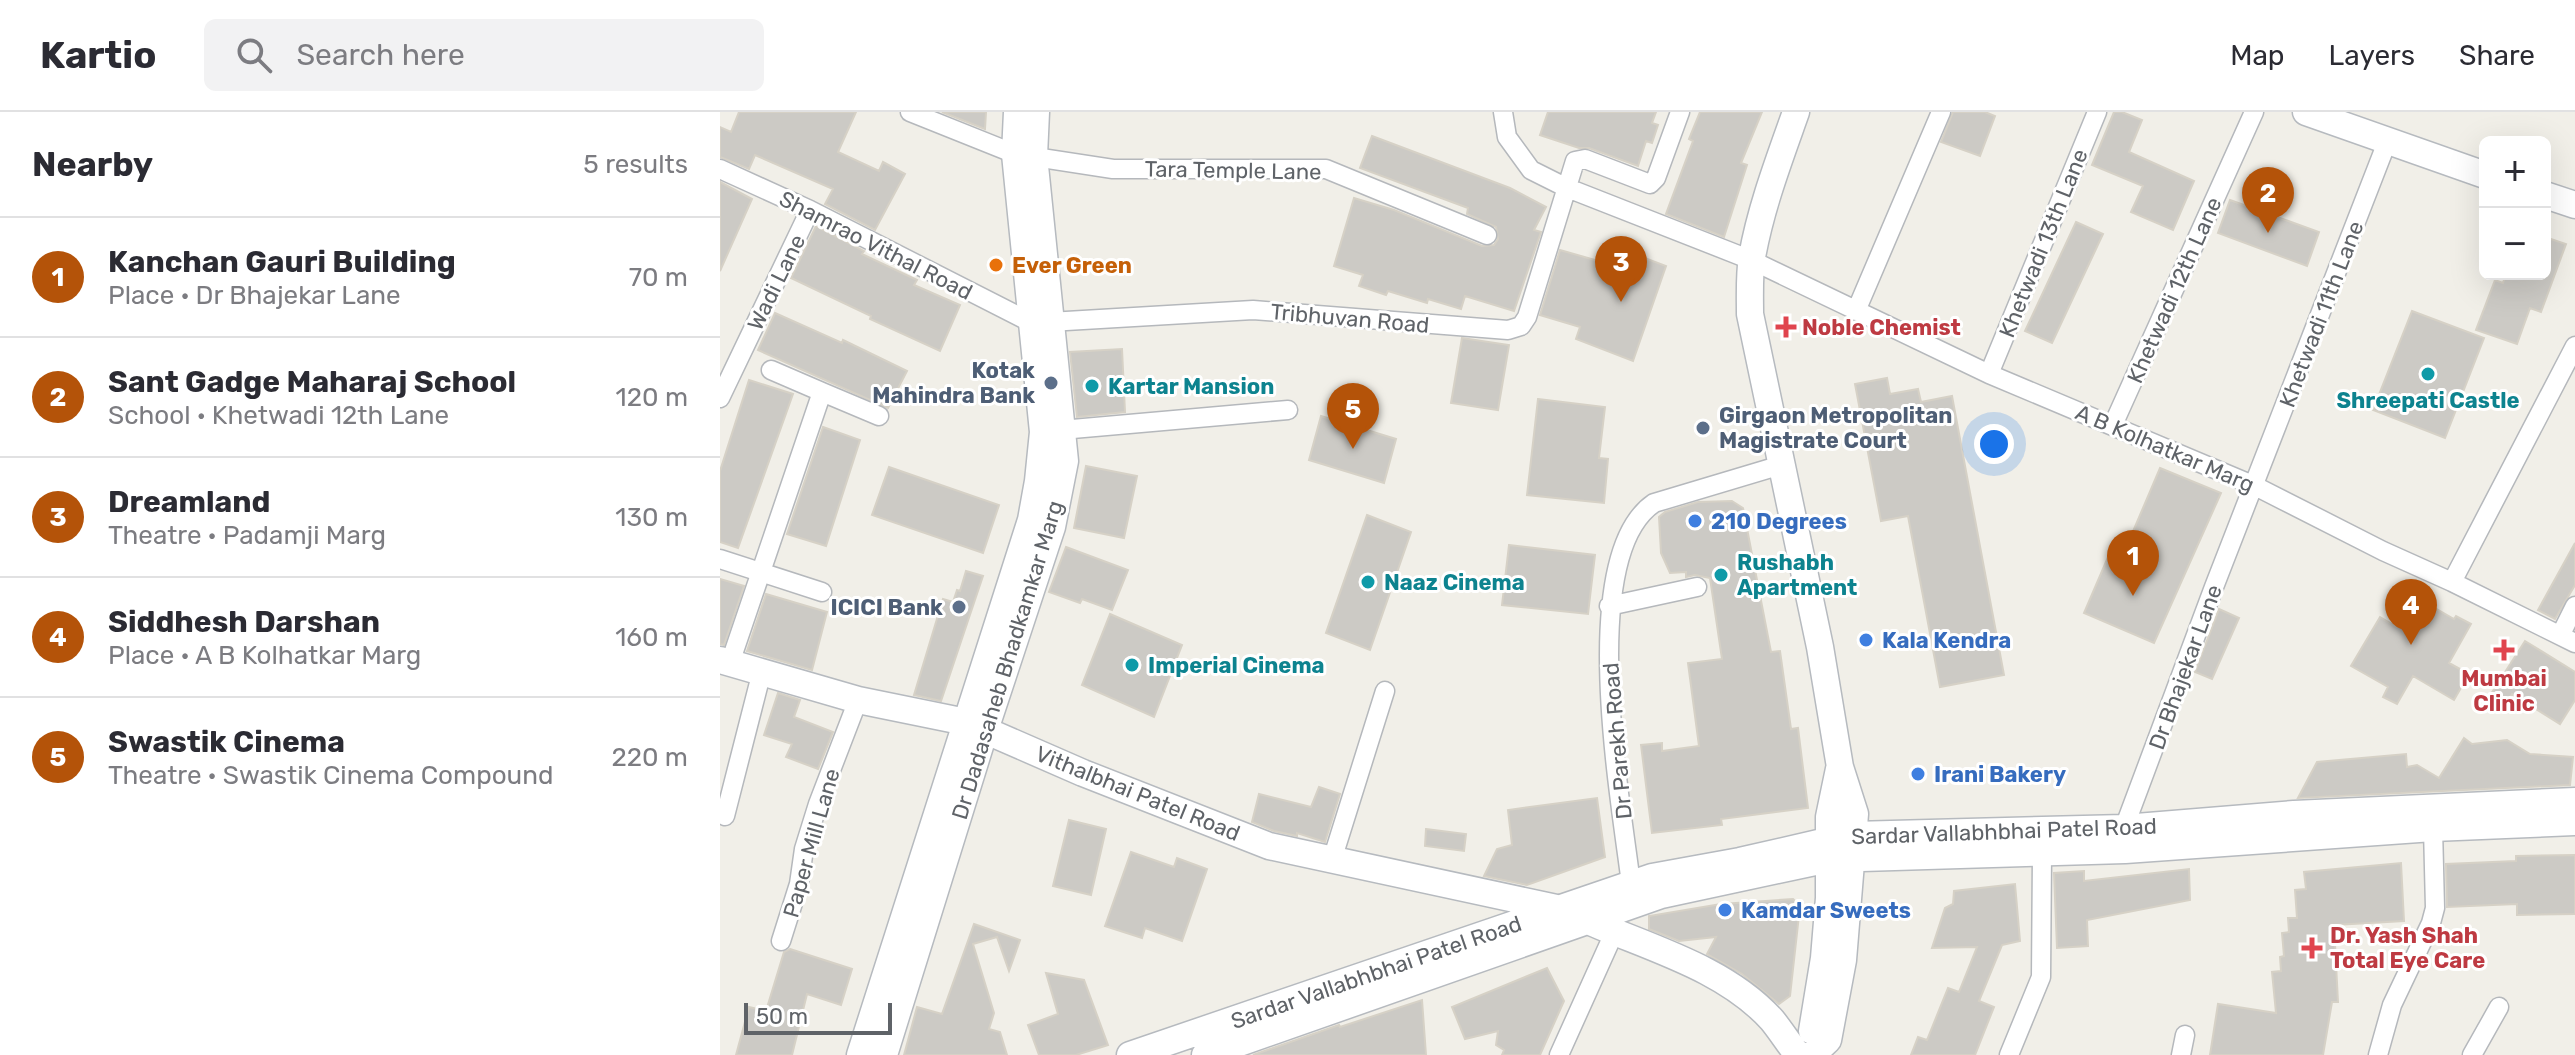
<!DOCTYPE html>
<meta charset="utf-8">
<style>
body{margin:0;font-family:Rubik,sans-serif;background:#f2f2f3;color:#2b2b33}
.controls{position:absolute;right:24px;top:24px;display:grid;overflow:hidden;border-radius:12px;box-shadow:0 8px 32px #0002}
.controls button{width:72px;height:72px;display:grid;place-items:center;padding:0;border:0;border-bottom:2px solid #e1e1e2;background:#fff;color:#2b2b33;font:40px sans-serif}
.scale{position:absolute;left:24px;bottom:20px;width:148px;box-sizing:border-box;padding-left:8px;border:4px solid #5f6368;border-top:0;font-size:22px;line-height:28px;white-space:nowrap;color:#5f6368;-webkit-text-stroke:6px #fff;paint-order:stroke}
.you{position:absolute;left:1274px;top:332px;width:28px;height:28px;margin:-20px;border:6px solid #fff;border-radius:50%;background:#1a73e8;box-shadow:0 0 0 12px #1a73e833}
.badge{display:grid;place-items:center;width:52px;height:52px;border-radius:50%;background:#b45309;color:#fff;font-size:26px;font-weight:700}
.pin{position:absolute;translate:-50% -66px;filter:drop-shadow(0 2px 4px #0008)}
.pin::after{content:'';position:absolute;top:42px;width:28px;height:24px;background:inherit;clip-path:polygon(0 0,100% 0,50% 100%)}
.list{margin:0;padding:0;list-style:none}
h2{display:flex;justify-content:space-between;align-items:center;height:104px;margin:0;padding:0 32px;font-size:34px}
h2 small{font-size:26px;font-weight:400;color:#7c7c81}
.list li{display:grid;grid-template-columns:52px 1fr auto;gap:24px;align-items:center;box-sizing:border-box;height:120px;padding:0 32px;border-top:2px solid #e1e1e2}
.list b{display:block;font-size:30px;white-space:nowrap}
.list p{margin:0;font-size:26px;white-space:nowrap;color:#7c7c81}
.list em{font-size:26px;font-style:normal;color:#7c7c81}
.icon{flex:none;width:44px;height:44px;fill:none;stroke:currentColor;stroke-width:2;stroke-linecap:round;stroke-linejoin:round}
.map{position:relative;flex:none;width:1855px;height:943px;overflow:hidden}
header{display:flex;align-items:center;gap:48px;box-sizing:border-box;height:112px;padding:0 40px;background:#fff;border-bottom:2px solid #e1e1e2}
header strong{font-size:38px}
nav{display:flex;gap:44px;margin-inline-start:auto;font-size:28px}
.search{width:560px;height:72px;background:#f2f2f3;display:flex;align-items:center;gap:20px;box-sizing:border-box;padding:0 28px;border-radius:12px;color:#7c7c81;font-size:30px}
main{display:flex}
aside{flex:1;background:#fff}
.map>svg:first-child{display:block}
.building{fill:#cccac5;stroke:#d6d1c6;stroke-width:2}
.lines{fill:none;stroke-linecap:round;stroke-linejoin:round}
.street-casing{stroke:#b5b8bc;stroke-width:21}
.secondary-casing{stroke:#b6babf;stroke-width:29}
.street{stroke:#fff;stroke-width:18}
.secondary{stroke:#fff;stroke-width:26}
.food-dot{fill:#e8710a;stroke:#fff;stroke-width:3}
.health-dot{fill:#e0444e;stroke:#fff;stroke-width:3}
.culture-dot{fill:#0f9aa8;stroke:#fff;stroke-width:3}
.service-dot{fill:#5c6f8a;stroke:#fff;stroke-width:3}
.shop-dot{fill:#3f7fe0;stroke:#fff;stroke-width:3}
.labels{text-anchor:middle;stroke-width:6;stroke-linejoin:round;paint-order:stroke}
.street-label{font-size:22px;fill:#5f6368;stroke:#fff}
.food-label{font-size:22px;font-weight:bold;fill:#c56008;stroke:#fff;text-anchor:start}
.health-label{font-size:22px;font-weight:bold;fill:#be3a42;stroke:#fff;text-anchor:start}
.service-label{font-size:22px;font-weight:bold;fill:#4e5e75;stroke:#fff;text-anchor:end}
.culture-label{font-size:22px;font-weight:bold;fill:#0d838f;stroke:#fff;text-anchor:start}
.shop-label{font-size:22px;font-weight:bold;fill:#366cbe;stroke:#fff;text-anchor:start}
</style>
<header>
<strong>Kartio</strong>
<div class="search"><svg class="icon" aria-label="search" viewBox="0 0 24 24"><circle cx="10" cy="10" r="6"/><path d="M15 15l6 6"/></svg>Search here</div>
<nav><a>Map</a><a>Layers</a><a>Share</a></nav>
</header>
<main>
<aside>
<h2>Nearby<small>5 results</small></h2>
<ul class="list">
<li><span class="badge">1</span><div><b>Kanchan Gauri Building</b><p>Place · Dr Bhajekar Lane</p></div><em>70 m</em></li>
<li><span class="badge">2</span><div><b>Sant Gadge Maharaj School</b><p>School · Khetwadi 12th Lane</p></div><em>120 m</em></li>
<li><span class="badge">3</span><div><b>Dreamland</b><p>Theatre · Padamji Marg</p></div><em>130 m</em></li>
<li><span class="badge">4</span><div><b>Siddhesh Darshan</b><p>Place · A B Kolhatkar Marg</p></div><em>160 m</em></li>
<li><span class="badge">5</span><div><b>Swastik Cinema</b><p>Theatre · Swastik Cinema Compound</p></div><em>220 m</em></li>
</ul>
</aside>
<div class="map">
<svg width="1855" height="943" viewBox="0 0 1855 943">
<rect width="100%" height="100%" fill="#f1efe8"/>
<path class="building" d="M19,0H136L118,40L159,59L163,50L185,62L155,118L105,92L113,77L35,43L29,57L0,45V15L11,20Z
M222,0H266L265,17Z
M828,0H936L932,11L938,13L932,31L926,29L918,54L869,36H859L820,23Z
M980,0H1042L1021,51L1027,53L1004,125L946,102L973,29L969,27Z
M1233,0H1265L1275,4L1260,44L1221,30Z
M1394,0H1402L1422,8L1409,40L1474,69L1453,118L1411,100L1423,74L1372,53Z
M652,24L790,76L826,95L814,118L821,120L794,199L745,184L741,197L708,187L707,191L668,179L666,183L639,174L643,163L614,154L634,86L674,98L762,134L774,133L778,127L776,115L747,102L748,96L640,56Z
M0,70L32,87L0,159Z
M1510,88L1599,120L1587,154L1498,121Z
M1356,110L1383,122L1332,231L1305,219Z
M96,114L144,139L142,142L197,168L194,173L240,193L220,239L150,207L151,204L71,166Z
M1825,125L1846,132L1821,200L1810,196L1797,232L1756,218L1775,168L1783,171L1786,162H1825Z
M888,132L946,154L913,249L856,227L860,215L820,203L840,138L882,150Z
M1692,199L1764,226L1725,326L1653,298Z
M55,201L122,231L123,228L187,259L168,296L38,238Z
M742,226L789,233L778,298L731,291Z
M402,237L405,300L357,305L350,240Z
M1167,266L1170,282L1198,277L1201,290L1232,284L1284,563L1220,575L1188,404L1161,409L1135,272Z
M29,268L73,282L18,436L0,430V359Z
M818,287L885,295L879,346L888,347L884,391L807,383Z
M601,304L676,327L664,371L589,348Z
M103,315L140,328L106,434L67,422Z
M366,354L417,364L404,426L354,416Z
M169,355L279,393L263,441L152,403Z
M1440,356L1501,381L1434,531L1364,501L1391,438L1403,443Z
M1012,389L1023,396L1051,540L1060,539L1071,617L1078,616L1088,696L1001,707L1002,713L932,721L921,633L942,631V639L979,634L968,551L1002,547L990,466L975,463L966,465V460L950,461L941,441L939,405L945,400L978,390Z
M647,403L691,420L650,538L606,521Z
M1855,431V473L1835,507L1818,498Z
M789,433L875,443L868,502L782,493Z
M346,435L408,458L392,498L362,487L360,491L329,480Z
M246,459L263,464L221,589L194,583L223,487L233,490L237,478L240,479Z
M0,467L24,474L4,533L0,532Z
M46,482L107,500L92,558L27,539Z
M1701,488L1734,507L1736,504L1751,512L1729,551L1749,562L1734,588L1693,564L1677,592L1663,585L1668,575L1631,554L1660,505L1677,515L1688,496L1695,499Z
M1499,497L1519,506L1492,567L1475,560Z
M390,502L462,533L434,605L362,573Z
M1805,529L1855,560V588L1840,612L1792,582L1784,595L1769,585Z
M58,581L80,588L74,605L113,620L98,657L66,645L72,632L44,623Z
M1744,626L1752,632L1787,628L1810,642L1853,645L1850,673L1578,686L1597,650L1686,642L1687,655L1697,653L1719,666Z
M599,675L620,682L605,730L577,721V724L554,719L532,710L539,682L591,695Z
M877,686L885,745L807,773L764,764L777,737L792,733L788,698Z
M349,708L386,717L371,783L333,774Z
M706,717L746,722L744,739L705,734Z
M411,740L454,755L457,746L487,757L462,829L425,816L422,826L385,814Z
M1855,743V802L1797,803V792L1727,795L1726,752L1796,749V744Z
M1681,751L1684,809L1614,813L1618,890H1612L1603,943H1490L1498,892L1556,901L1552,860L1561,859L1560,845L1564,844L1562,821L1569,820L1568,806H1577L1575,778L1586,777L1584,760Z
M1469,757L1470,788L1367,808L1368,834L1337,836L1334,761L1364,759V769Z
M1295,772L1300,829L1282,833L1259,889L1274,895L1255,943H1191L1198,925L1207,928L1228,876L1239,880L1257,835L1212,836L1225,796L1233,792L1234,779Z
M1073,787L1080,794L1070,884L1059,892L1022,862L987,842L996,825L959,829L929,817V804L1001,792Z
M254,812L300,828L289,859L277,825L253,832L274,901L269,917L280,920L287,943H184L197,895L222,902Z
M70,837L132,857L121,893L87,882L72,943H16L29,895L46,899L64,840Z
M827,856L844,889L820,943H782L784,938L776,933L778,919L745,927L732,895Z
M326,861L364,868L388,933L356,943H319L308,913L338,902Z
M702,888L706,943H533L619,913L620,915Z"/>
<g class="lines">
<defs>
<path id="street" d="M190,0L295,42L393,57H606L767,123
M783,0L787,25L811,58L845,75L1031,148L1269,262L1535,374L1663,439L1732,470L1855,531
M0,57L90,98L312,211L533,198L788,218L801,214L807,205L855,49L865,47L930,72L936,66L960,0
M1136,199L1221,0
M1269,262L1377,0
M102,280L159,304
M0,286L90,98
M1393,313L1534,0
M341,318L568,298
M0,447L102,480
M1732,470L1855,234
M889,494L977,475
M1841,522L1855,494
M10,551L102,280L51,258
M5,704L42,559
M1405,726L1404,716L1494,475L1667,30
M612,748L665,579
M911,772C901,689 856,444 934,391L1061,353
M61,829L79,772L84,737L98,692L138,588
M839,943L894,821
M1289,943L1321,865L1322,742
M1461,943L1465,923
M1658,943L1672,893L1711,811L1715,796L1713,716
M1752,943L1779,895"/>
<path id="secondary" d="M1076,0C1059,48 1041,95 1032,145C1029,163 1030,184 1030,202L1100,535L1120,655L1135,702L1123,848L1108,928L1092,943
M1586,0L1765,63
M1825,83L1855,93
M0,548L138,588L246,610L363,661L549,734L841,797
M868,809C930,836 1005,856 1052,908C1061,919 1069,932 1078,943
M1092,919L1104,846L1109,786V705L1119,657
M140,943L311,408L318,369L323,320L295,42L297,0
M164,943L265,618L332,415L345,349L314,44L316,0
M410,943L932,765L1020,749L1133,723L1404,716L1574,702L1855,689
M485,943L941,783L1109,747L1405,738L1713,716L1855,710"/>
</defs>
<use href="#street" class="street-casing"/>
<use href="#secondary" class="secondary-casing"/>
<use href="#street" class="street"/>
<use href="#secondary" class="secondary"/>
</g>
<circle class="food-dot" cx="276" cy="153" r="8"/>
<g class="health-dot">
<path d="M1062 203h8v8h8v8h-8v8h-8v-8h-8v-8h8z"/>
<path d="M1780 526h8v8h8v8h-8v8h-8v-8h-8v-8h8z"/>
<path d="M1588 824h8v8h8v8h-8v8h-8v-8h-8v-8h8z"/>
</g>
<g class="culture-dot">
<circle cx="1708" cy="262" r="8"/>
<circle cx="372" cy="274" r="8"/>
<circle cx="1001" cy="463" r="8"/>
<circle cx="648" cy="470" r="8"/>
<circle cx="412" cy="553" r="8"/>
</g>
<g class="service-dot">
<circle cx="331" cy="271" r="8"/>
<circle cx="983" cy="316" r="8"/>
<circle cx="239" cy="495" r="8"/>
</g>
<g class="shop-dot">
<circle cx="975" cy="409" r="8"/>
<circle cx="1146" cy="528" r="8"/>
<circle cx="1198" cy="662" r="8"/>
<circle cx="1005" cy="798" r="8"/>
</g>
<g class="labels">
<g class="street-label">
<text transform="translate(513 58) rotate(1)" y="8">Tara Temple Lane</text>
<text transform="translate(1323 131) rotate(-68)" y="8">Khetwadi 13th Lane</text>
<text transform="translate(156 133) rotate(27)" y="8">Shamrao Vithal Road</text>
<text transform="translate(56 170) rotate(-64)" y="8">Wadi Lane</text>
<text transform="translate(1454 178) rotate(-66)" y="8">Khetwadi 12th Lane</text>
<text transform="translate(1601 202) rotate(-69)" y="8">Khetwadi 11th Lane</text>
<text transform="translate(630 206) rotate(5)" y="8">Tribhuvan Road</text>
<text transform="translate(1445 336) rotate(23)" y="8">A B Kolhatkar Marg</text>
<text transform="translate(287 548) rotate(-73)" y="8">Dr Dadasaheb Bhadkamkar Marg</text>
<text transform="translate(1465 555) rotate(-70)" y="8">Dr Bhajekar Lane</text>
<text transform="translate(897 629) rotate(-95)" y="8">Dr Parekh Road</text>
<text transform="translate(418 681) rotate(22)" y="8">Vithalbhai Patel Road</text>
<text transform="translate(1284 719) rotate(-2)" y="8">Sardar Vallabhbhai Patel Road</text>
<text transform="translate(91 731) rotate(-74)" y="8">Paper Mill Lane</text>
<text transform="translate(656 860) rotate(-19)" y="8">Sardar Vallabhbhai Patel Road</text>
</g>
<g class="food-label">
<text x="292" y="161">Ever Green</text>
</g>
<g class="health-label">
<text x="1082" y="223">Noble Chemist</text>
<text x="1784" y="574" text-anchor="middle">Mumbai<tspan x="1784" dy="25">Clinic</tspan></text>
<text x="1610" y="831">Dr. Yash Shah<tspan x="1610" dy="25">Total Eye Care</tspan></text>
</g>
<g class="service-label">
<text x="315" y="266">Kotak<tspan x="315" dy="25">Mahindra Bank</tspan></text>
<text x="999" y="311" text-anchor="start">Girgaon Metropolitan<tspan x="999" dy="25">Magistrate Court</tspan></text>
<text x="223" y="503">ICICI Bank</text>
</g>
<g class="culture-label">
<text x="388" y="282">Kartar Mansion</text>
<text x="1708" y="296" text-anchor="middle">Shreepati Castle</text>
<text x="1017" y="458">Rushabh<tspan x="1017" dy="25">Apartment</tspan></text>
<text x="664" y="478">Naaz Cinema</text>
<text x="428" y="561">Imperial Cinema</text>
</g>
<g class="shop-label">
<text x="991" y="417">210 Degrees</text>
<text x="1162" y="536">Kala Kendra</text>
<text x="1214" y="670">Irani Bakery</text>
<text x="1021" y="806">Kamdar Sweets</text>
</g>
</g>
</svg>
<div class="controls">
<button>+</button>
<button>−</button>
</div>
<div class="scale">50 m</div>
<div class="you"></div>
<div class="pin badge" style="left:1413px;top:484px">1</div>
<div class="pin badge" style="left:1548px;top:121px">2</div>
<div class="pin badge" style="left:901px;top:190px">3</div>
<div class="pin badge" style="left:1691px;top:533px">4</div>
<div class="pin badge" style="left:633px;top:337px">5</div>
</div>
</main>
